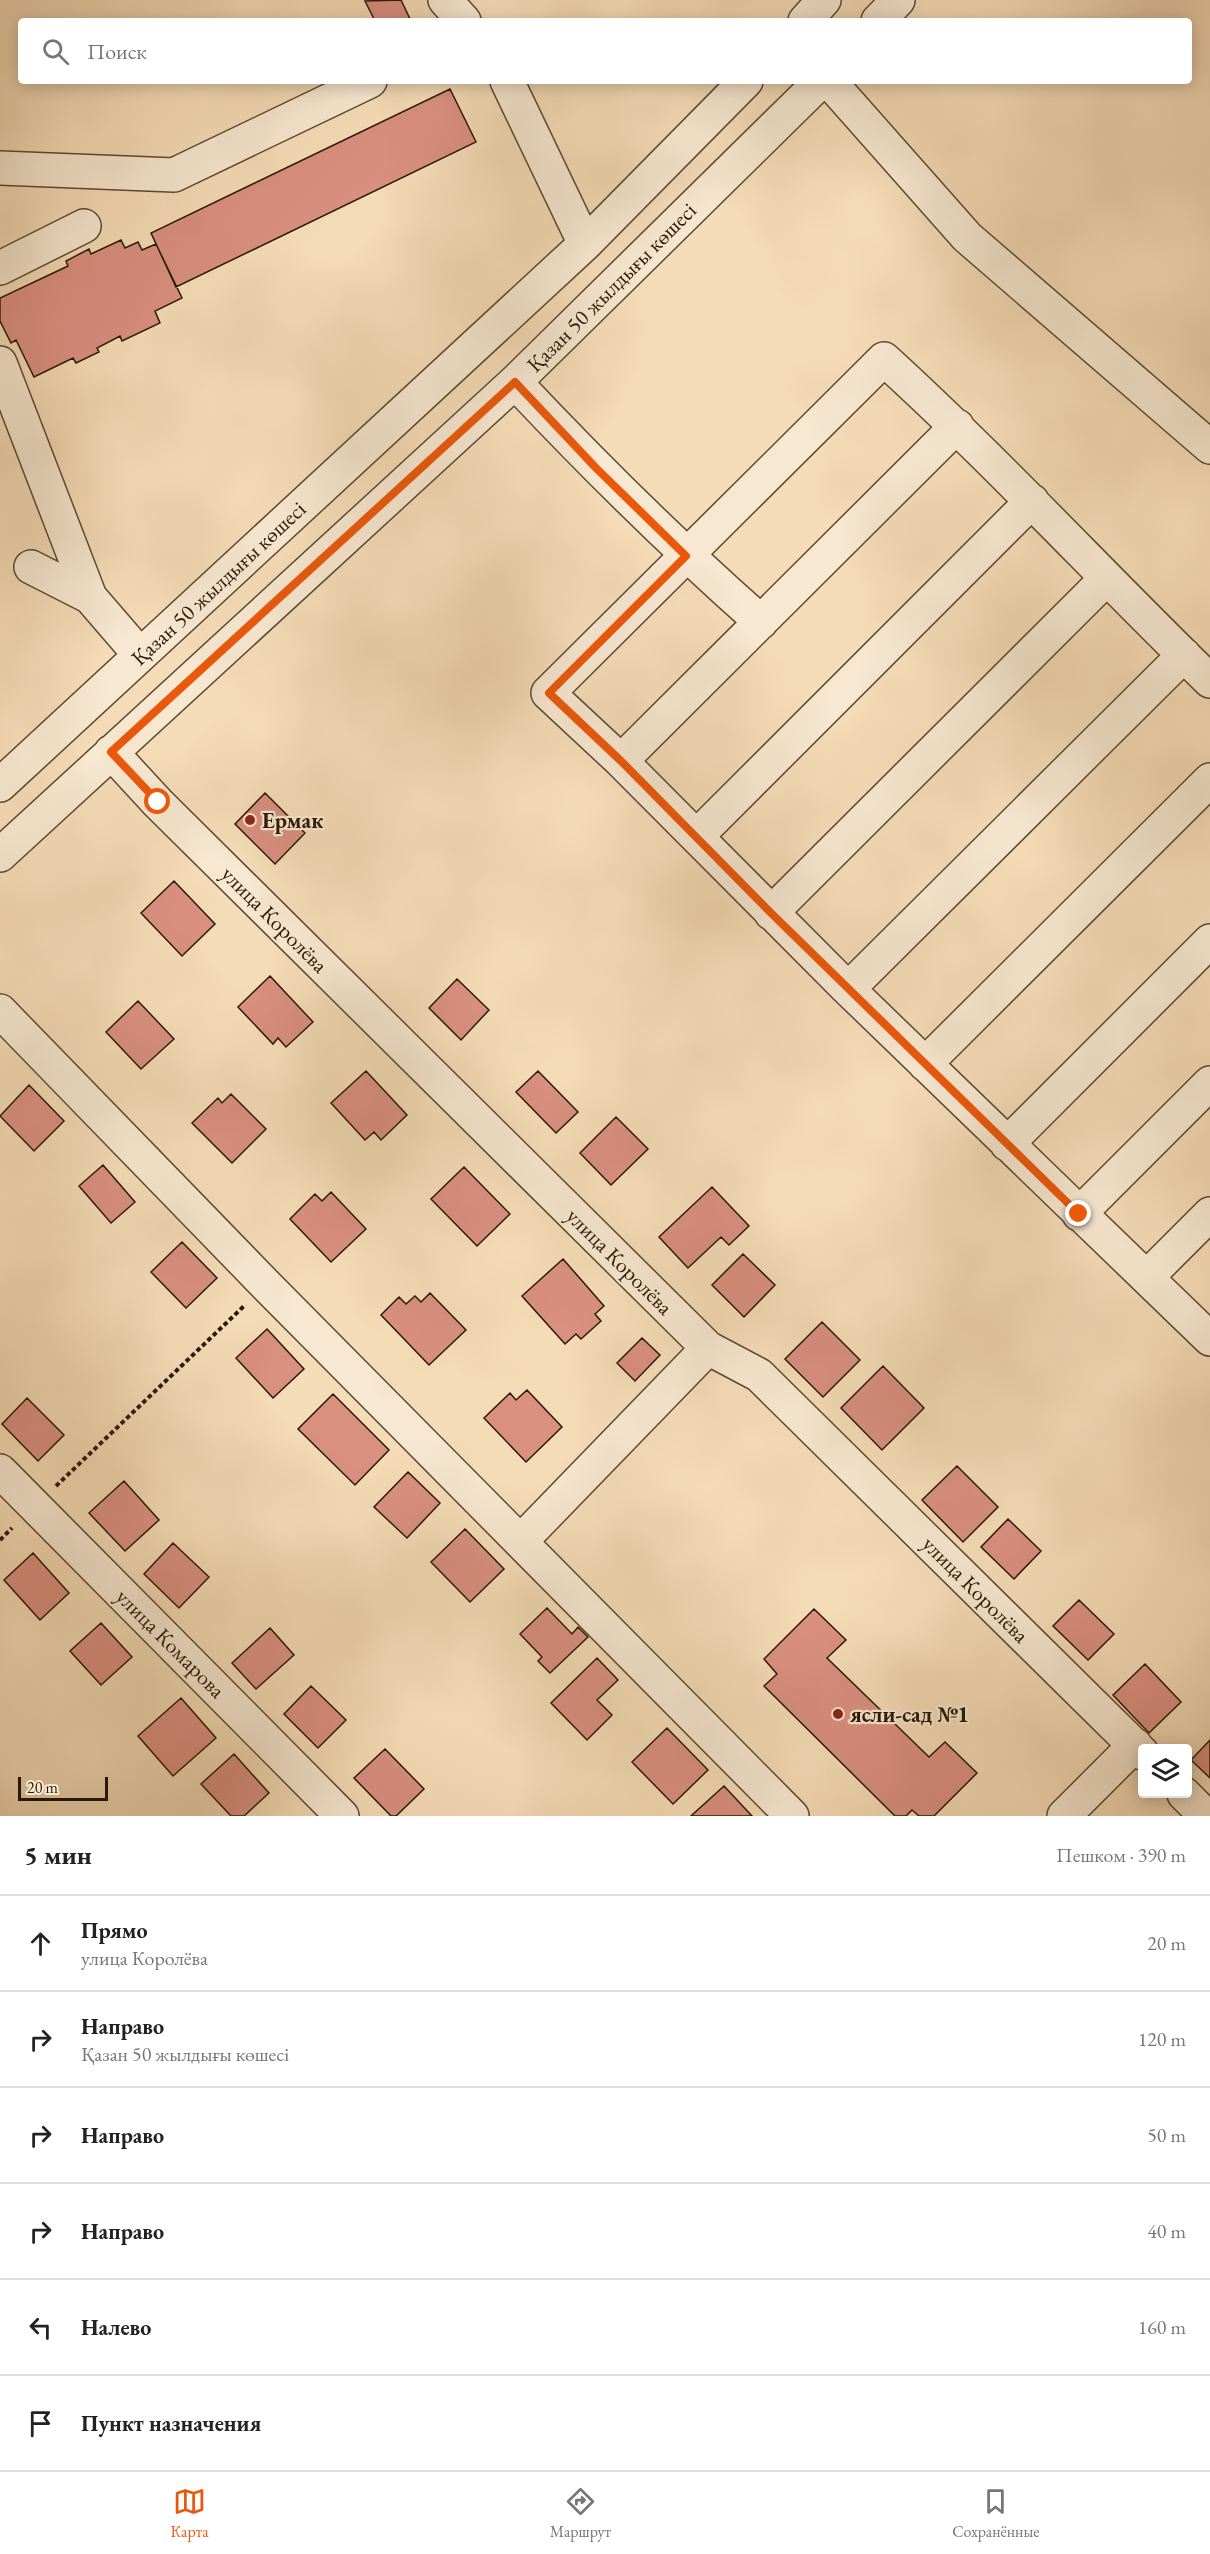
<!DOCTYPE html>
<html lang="ru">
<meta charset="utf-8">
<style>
body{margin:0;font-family:"EB Garamond",serif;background:#f6f6f6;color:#222}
.controls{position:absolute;right:18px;bottom:18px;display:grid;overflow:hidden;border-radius:6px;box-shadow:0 3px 15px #0003}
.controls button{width:54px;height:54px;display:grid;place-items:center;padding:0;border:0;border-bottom:2px solid #e0e0e0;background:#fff;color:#222;font:30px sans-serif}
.scale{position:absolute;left:18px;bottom:15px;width:90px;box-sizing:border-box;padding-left:6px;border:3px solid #291804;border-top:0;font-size:16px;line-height:21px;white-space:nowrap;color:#291804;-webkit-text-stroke:4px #f8e8d1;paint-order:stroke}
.stop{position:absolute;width:18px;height:18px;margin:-14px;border:4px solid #ea580c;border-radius:50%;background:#fff}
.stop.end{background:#ea580c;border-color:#fff;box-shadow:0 2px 6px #0008}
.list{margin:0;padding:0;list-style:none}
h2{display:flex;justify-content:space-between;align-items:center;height:78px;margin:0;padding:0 24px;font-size:26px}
h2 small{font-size:20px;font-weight:400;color:#767676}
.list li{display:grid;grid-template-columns:39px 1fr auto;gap:18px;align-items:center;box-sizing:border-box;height:96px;padding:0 24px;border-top:2px solid #e0e0e0}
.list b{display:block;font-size:22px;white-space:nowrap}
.list p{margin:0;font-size:20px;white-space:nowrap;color:#767676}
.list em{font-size:20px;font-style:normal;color:#767676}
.icon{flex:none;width:33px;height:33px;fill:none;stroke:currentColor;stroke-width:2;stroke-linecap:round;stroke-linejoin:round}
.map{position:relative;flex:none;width:1210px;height:1816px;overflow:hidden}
.search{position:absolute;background:#fff;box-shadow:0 3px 15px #0003;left:18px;right:18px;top:18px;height:66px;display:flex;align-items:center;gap:15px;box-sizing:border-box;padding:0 21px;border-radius:6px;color:#767676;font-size:22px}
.sheet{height:654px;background:#fff}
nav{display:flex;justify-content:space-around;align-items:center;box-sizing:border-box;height:84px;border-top:2px solid #e0e0e0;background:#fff;font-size:16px;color:#767676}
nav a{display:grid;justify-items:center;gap:3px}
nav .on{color:#ea580c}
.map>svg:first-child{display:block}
.building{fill:#da9081;stroke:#291804;stroke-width:1.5}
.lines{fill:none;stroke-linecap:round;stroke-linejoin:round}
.minor-casing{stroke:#5c4931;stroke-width:36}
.path{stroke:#291804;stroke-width:4;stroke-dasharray:4.5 3;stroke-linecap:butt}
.minor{stroke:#f8e8d1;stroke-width:33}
.route{stroke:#ea580c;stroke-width:8}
.poi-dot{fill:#8f2418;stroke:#f8e8d1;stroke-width:2}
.labels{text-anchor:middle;stroke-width:4.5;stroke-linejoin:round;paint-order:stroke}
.street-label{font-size:22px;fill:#291804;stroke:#f8e8d1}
.poi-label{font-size:22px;font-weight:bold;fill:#291804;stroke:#f8e8d1;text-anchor:start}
</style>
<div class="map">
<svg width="1210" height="1816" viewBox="0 0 1210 1816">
<rect width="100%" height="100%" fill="#f5dcb8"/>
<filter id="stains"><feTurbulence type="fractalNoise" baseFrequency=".00333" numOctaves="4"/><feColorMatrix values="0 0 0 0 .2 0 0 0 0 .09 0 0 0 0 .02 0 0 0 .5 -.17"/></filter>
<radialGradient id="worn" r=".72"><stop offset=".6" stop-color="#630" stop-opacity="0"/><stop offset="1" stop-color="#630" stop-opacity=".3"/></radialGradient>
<path class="building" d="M401,0L411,21H375L365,1Z
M450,89L476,142L176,287L151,233Z
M121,240L125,248L138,242L142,250L156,244L182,298L155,311L160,323L122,341L120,336L97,348L99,352L76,363L73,358L34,377L16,340L11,343L0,321V298L68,266L66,261L89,249L91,254Z
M265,793L305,833L275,864L235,824Z
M174,881L215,924L182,956L141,913Z
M270,976L313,1022L286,1047L278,1038L273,1044L238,1007Z
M457,979L489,1010L461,1040L429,1008Z
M138,1001L174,1039L141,1069L106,1032Z
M366,1071L407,1115L381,1140L374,1132L365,1140L331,1103Z
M538,1071L578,1112L556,1133L516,1092Z
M29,1085L64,1121L34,1151L0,1116Z
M231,1094L266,1129L232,1163L192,1123L218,1098L222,1103Z
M616,1117L648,1149L611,1185L580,1153Z
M103,1165L135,1202L111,1223L79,1186Z
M464,1167L510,1214L477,1246L431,1199Z
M712,1187L749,1226L729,1245L721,1237L688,1268L659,1237Z
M331,1192L366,1229L331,1262L290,1219L315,1194L322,1201Z
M182,1242L217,1278L186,1308L151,1272Z
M743,1254L775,1285L744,1317L712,1285Z
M563,1259L604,1306L595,1314L601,1321L581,1339L576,1334L565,1344L522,1296Z
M430,1293L466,1330L429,1365L381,1315L399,1297L406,1304L415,1296L421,1302Z
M822,1322L860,1360L823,1397L785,1359Z
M267,1329L304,1369L273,1398L236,1358Z
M642,1338L660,1355L635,1381L617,1363Z
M883,1366L924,1408L882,1450L841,1408Z
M527,1390L562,1427L526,1462L484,1418L510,1393L516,1400Z
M333,1394L389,1450L355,1485L298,1429Z
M27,1398L64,1435L38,1461L2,1424Z
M957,1466L998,1507L963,1542L922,1500Z
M408,1472L440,1503L407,1538L374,1507Z
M124,1481L159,1520L125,1551L89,1513Z
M1008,1519L1041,1551L1014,1579L981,1547Z
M465,1529L504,1569L470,1602L431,1562Z
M173,1543L209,1577L179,1608L144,1574Z
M33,1553L69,1593L40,1620L4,1580Z
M1079,1600L1114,1634L1088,1660L1053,1626Z
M547,1608L572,1634L578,1627L588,1637L550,1673L538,1661L542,1657L520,1634Z
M814,1609L846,1640L827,1658L929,1757L945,1742L977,1773L934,1816H919L912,1810L906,1816H895L764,1686L777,1674L764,1659Z
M101,1623L132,1657L101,1685L70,1651Z
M270,1628L294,1655L256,1689L232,1663Z
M597,1658L618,1680L597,1700L612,1715L587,1740L551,1703Z
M1145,1664L1181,1702L1149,1733L1113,1695Z
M311,1686L346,1720L318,1748L284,1714Z
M181,1698L216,1738L173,1776L138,1736Z
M667,1728L708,1770L673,1804L632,1762Z
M1210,1740V1778L1191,1760Z
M385,1749L424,1789L396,1816H391L354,1778Z
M234,1754L269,1793L244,1816H231L201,1784Z
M724,1786L752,1816H691Z"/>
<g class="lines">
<defs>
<path id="minor" d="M445,0L464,21
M805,21L824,0
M878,21L898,0
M507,81L585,244
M829,81L967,237L1210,447
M0,168L174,175L370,81
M0,268L84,226
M0,363L90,597L140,655
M515,382C594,466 675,546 761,622
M31,567L90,597
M1210,681C1100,574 997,462 884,359L548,693L621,761L848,989L1210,1339
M111,752L158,803L708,1348L759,1375L1142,1753
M621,761L957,426
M0,785L585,244L746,81
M697,836L1032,501
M0,855L515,382L821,81
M771,913L1106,579
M848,989L1184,655
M0,1011L266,1285L792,1816
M925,1064L1210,780
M1007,1144L1210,941
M1079,1214L1210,1083
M1147,1277L1210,1214
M0,1471L342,1816
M521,1541L708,1348
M1184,1794L1206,1816
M1064,1816L1135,1745"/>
</defs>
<use href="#minor" class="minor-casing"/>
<path class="path" d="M56,1486L244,1306
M0,1540L12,1528"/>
<use href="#minor" class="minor"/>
</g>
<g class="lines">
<path class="route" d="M158,802L111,752L515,382L596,468L686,556L549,693L621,761L771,913L1079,1214"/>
</g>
<g class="poi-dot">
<circle cx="250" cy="820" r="6"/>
<circle cx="838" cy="1714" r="6"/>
</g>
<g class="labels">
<g class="street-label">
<text transform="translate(611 287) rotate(-45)" y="8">Қазан 50 жылдығы көшесі</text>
<text transform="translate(218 583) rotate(-43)" y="8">Қазан 50 жылдығы көшесі</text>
<text transform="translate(275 919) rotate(45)" y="8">улица Королёва</text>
<text transform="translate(620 1261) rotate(45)" y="8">улица Королёва</text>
<text transform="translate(976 1589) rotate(45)" y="8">улица Королёва</text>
<text transform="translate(171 1643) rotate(45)" y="8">улица Комарова</text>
</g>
<g class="poi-label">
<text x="262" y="828">Ермак</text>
<text x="850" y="1722">ясли-сад №1</text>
</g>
</g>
<rect width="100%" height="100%" filter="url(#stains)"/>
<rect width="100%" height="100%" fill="url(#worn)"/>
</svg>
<div class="controls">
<button><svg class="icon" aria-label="layers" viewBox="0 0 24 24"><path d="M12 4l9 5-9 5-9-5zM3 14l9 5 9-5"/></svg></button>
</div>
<div class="scale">20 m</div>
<div class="stop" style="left:158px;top:802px"></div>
<div class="stop end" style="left:1079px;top:1214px"></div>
<div class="search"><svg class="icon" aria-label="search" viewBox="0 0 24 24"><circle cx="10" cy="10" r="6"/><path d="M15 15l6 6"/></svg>Поиск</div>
</div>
<section class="sheet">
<h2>5 мин<small>Пешком · 390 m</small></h2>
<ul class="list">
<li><svg class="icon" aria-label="ahead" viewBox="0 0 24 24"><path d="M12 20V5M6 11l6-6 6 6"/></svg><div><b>Прямо</b><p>улица Королёва</p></div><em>20 m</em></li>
<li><svg class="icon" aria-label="right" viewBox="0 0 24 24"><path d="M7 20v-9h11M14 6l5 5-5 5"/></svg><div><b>Направо</b><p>Қазан 50 жылдығы көшесі</p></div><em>120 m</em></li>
<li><svg class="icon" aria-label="right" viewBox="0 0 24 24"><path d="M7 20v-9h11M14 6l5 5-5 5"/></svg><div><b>Направо</b></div><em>50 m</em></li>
<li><svg class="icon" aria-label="right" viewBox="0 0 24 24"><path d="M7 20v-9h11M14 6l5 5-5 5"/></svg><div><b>Направо</b></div><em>40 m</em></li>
<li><svg class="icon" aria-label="left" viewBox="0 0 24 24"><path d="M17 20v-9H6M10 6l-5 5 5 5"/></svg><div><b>Налево</b></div><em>160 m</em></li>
<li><svg class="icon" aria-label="arrive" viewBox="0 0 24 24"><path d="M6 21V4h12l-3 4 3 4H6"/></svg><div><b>Пункт назначения</b></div></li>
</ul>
</section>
<nav>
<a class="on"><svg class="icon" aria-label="map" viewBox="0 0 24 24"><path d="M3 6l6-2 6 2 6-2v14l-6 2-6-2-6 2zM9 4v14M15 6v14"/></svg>Карта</a>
<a><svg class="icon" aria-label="directions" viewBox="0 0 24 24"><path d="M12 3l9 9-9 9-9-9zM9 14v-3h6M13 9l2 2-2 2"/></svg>Маршрут</a>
<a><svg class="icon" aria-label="saved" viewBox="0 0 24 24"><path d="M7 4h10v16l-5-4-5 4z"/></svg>Сохранённые</a>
</nav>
